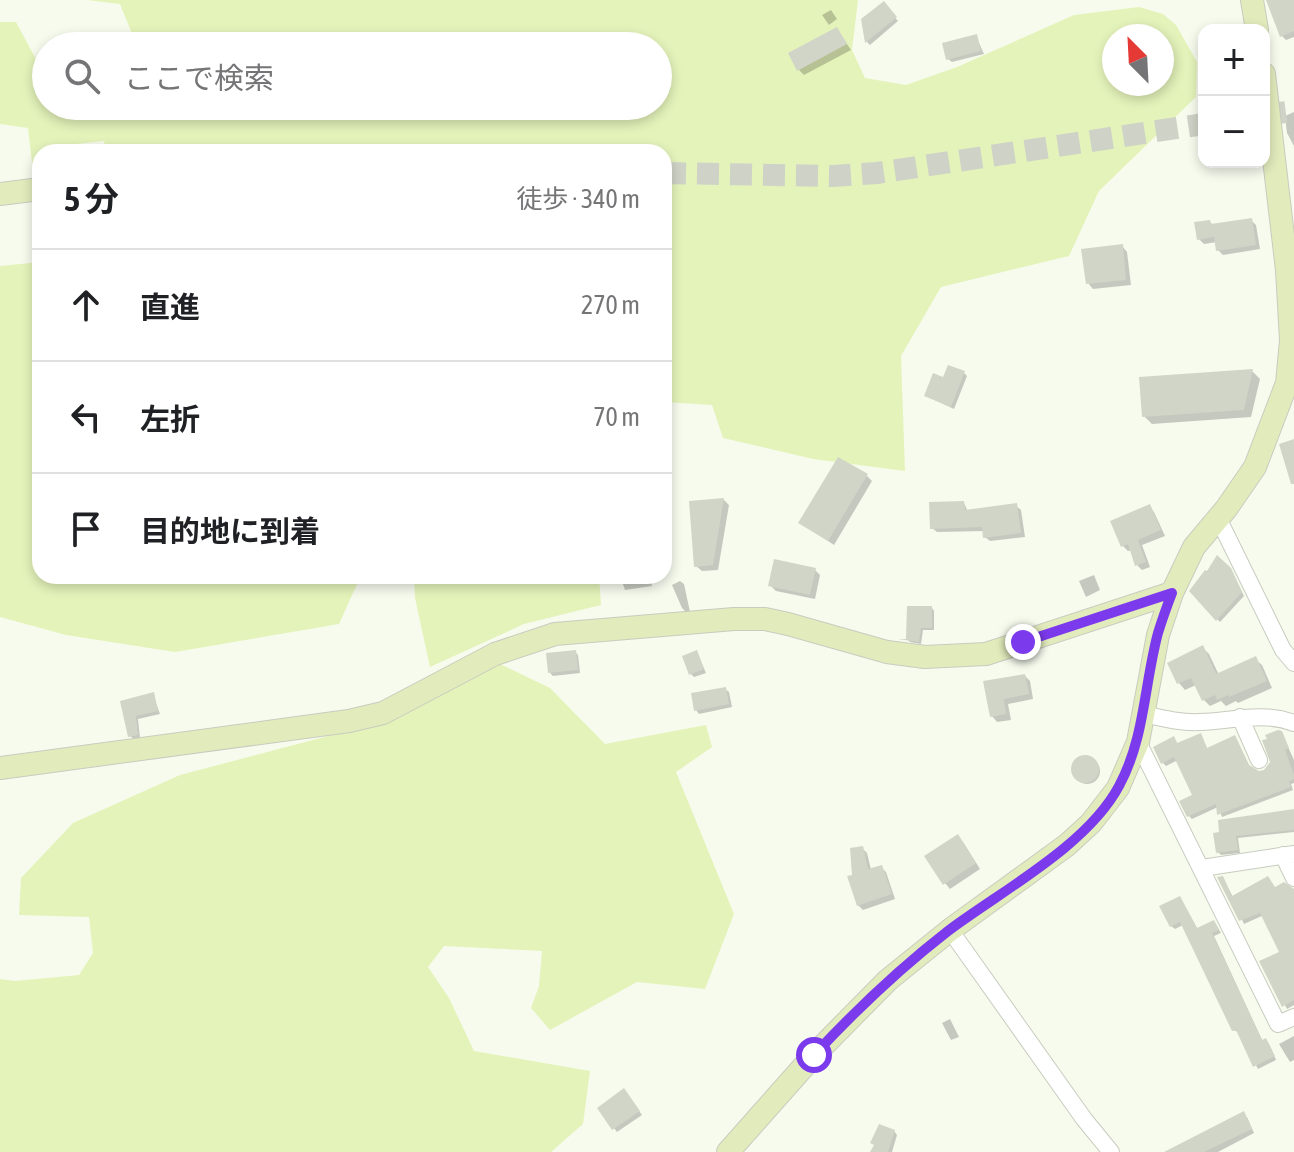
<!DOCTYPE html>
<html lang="ja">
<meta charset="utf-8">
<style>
body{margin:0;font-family:"Asap Condensed","Noto Sans JP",sans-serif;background:#f2f2f2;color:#202124}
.controls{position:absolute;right:24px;top:24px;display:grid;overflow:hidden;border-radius:16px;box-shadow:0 4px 12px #0003}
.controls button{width:72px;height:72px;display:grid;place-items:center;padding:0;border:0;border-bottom:2px solid #e0e0e0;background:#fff;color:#202124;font:40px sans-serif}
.compass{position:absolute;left:1102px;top:24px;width:72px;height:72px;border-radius:50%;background:#fff;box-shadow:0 4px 12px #0003;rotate:336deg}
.stop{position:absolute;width:24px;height:24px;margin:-18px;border:6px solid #7c3aed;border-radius:50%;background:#fff}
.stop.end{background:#7c3aed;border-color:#fff;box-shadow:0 2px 8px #0008}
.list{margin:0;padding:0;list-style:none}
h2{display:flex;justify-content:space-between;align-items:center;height:104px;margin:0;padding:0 32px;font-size:34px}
h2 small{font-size:26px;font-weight:400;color:#757577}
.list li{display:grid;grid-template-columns:52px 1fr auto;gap:24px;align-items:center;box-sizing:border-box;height:112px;padding:0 32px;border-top:2px solid #e0e0e0}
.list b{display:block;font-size:30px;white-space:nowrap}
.list em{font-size:26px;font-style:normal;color:#757577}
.icon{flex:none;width:44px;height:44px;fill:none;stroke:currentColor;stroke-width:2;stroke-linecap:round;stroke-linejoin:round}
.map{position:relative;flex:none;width:1294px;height:1152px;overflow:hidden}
.search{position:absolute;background:#fff;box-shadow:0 4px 12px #0003;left:32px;top:32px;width:640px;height:88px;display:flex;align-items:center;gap:20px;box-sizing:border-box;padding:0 28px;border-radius:44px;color:#757577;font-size:30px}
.panel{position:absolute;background:#fff;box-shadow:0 4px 12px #0003;left:32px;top:144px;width:640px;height:440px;border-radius:24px}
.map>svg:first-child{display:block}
.green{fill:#e4f3ba;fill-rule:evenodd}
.shadow{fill:#0003}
.building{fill:#d1d5c8}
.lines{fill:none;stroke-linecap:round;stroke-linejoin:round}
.secondary-tunnel{stroke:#cfd3c7;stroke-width:22;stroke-dasharray:22 11;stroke-linecap:butt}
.street-casing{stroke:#c8ccbf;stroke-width:18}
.secondary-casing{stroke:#c8ccbf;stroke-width:24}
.street{stroke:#fff;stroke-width:16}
.secondary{stroke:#e2ebbc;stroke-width:22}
.route{stroke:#7c3aed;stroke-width:10}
</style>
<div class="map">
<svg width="1294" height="1152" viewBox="0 0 1294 1152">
<rect width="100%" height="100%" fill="#f7fbee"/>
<path class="green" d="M87,0H858L852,50L865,78L906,85L957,67L1074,15L1139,7L1163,14L1176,25L1197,62L1196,97L1099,191L1069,256L941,287L901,356L905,471L813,459L723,438L712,405L664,402V152H106L104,141L76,144L74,152H40V162L32,163L28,128L0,124V22H16L46,78V106H658V46H137L120,4ZM1114,36H1162V84H1114Z
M40,262V576H372L358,582L339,624L175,652L66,635L0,617V266Z
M414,576H599L601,605L524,624L430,667L415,598Z
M500,664L550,688L605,744L706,725L712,747L676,772L734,914L705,989L637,982L550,1030L531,1008L539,986L542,951L444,946L428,967L449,998L474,1051L590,1071L583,1124L551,1152H0V979L15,981L79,975L93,953L89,917L19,915L21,878L73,823L180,775L389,720Z"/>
<path class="shadow" d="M1267,0H1294V37L1286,40L1282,36Z
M883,4L898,21L870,45L867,42L863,20Z
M831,10L837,19L829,25L822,15Z
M837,29L851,50L804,75L799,70Z
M976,36L984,54L952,62L948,59Z
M1294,112V146L1287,133L1285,116Z
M1251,220L1256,225L1260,249L1223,255L1218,250L1217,242L1204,244L1199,239L1210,222L1214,226Z
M1122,246L1127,252L1131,285L1093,289L1088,283Z
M1252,371L1260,379L1251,417L1152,424L1144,416Z
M964,373L967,376L954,409L926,396L944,379Z
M867,476L872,481L834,545L801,523Z
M724,500L729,505L718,570L702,571L696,566L691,503Z
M964,503L968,512L1016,506L1021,510L1025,537L990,541L985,537L984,531L937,532L932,528Z
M1149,506L1154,512L1165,536L1142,545L1150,567L1142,570L1137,565L1132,550L1128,551L1123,546Z
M664,510L669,524L664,525Z
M815,570L820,575L815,599L776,591L770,585Z
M1207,574H1233L1244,596L1220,622L1191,590Z
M1094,575L1100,590L1086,597L1079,581Z
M620,576H650L652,586L625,590Z
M680,581L684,584L690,612H686L682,608L672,585Z
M932,608L934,611V630H923L921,644L910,642L907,639Z
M1203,648L1209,654L1219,675L1255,659L1262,665L1272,688L1238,703L1236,701L1226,706L1221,701L1210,706L1204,700L1196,685L1185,690L1179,683Z
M575,652L578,655L580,673L553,676L550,673Z
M697,652L706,673L694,677L691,674Z
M1025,676L1030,681L1033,699L1008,704L1011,720L997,722L992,716L986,683Z
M725,689L729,692L732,707L699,714L696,710Z
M153,695L160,714L138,719L140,738L134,739L130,736L122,702Z
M1200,735L1208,750L1235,738L1251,769L1258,773L1265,771L1272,762L1283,736L1294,760V783L1291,784L1293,790L1222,817L1218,807L1192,819L1189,816L1194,796L1178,760L1166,766L1163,763L1174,739L1178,744Z
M1074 771a13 13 0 1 1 26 0a13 13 0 1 1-26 0Z
M1294,811V832L1238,838L1240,853L1221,855L1218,852L1216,835Z
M963,842L980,869L950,889L945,883Z
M862,848L867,853L871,870L881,867L886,872L895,899L863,910L858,905L855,876Z
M1223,878L1233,897L1275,889L1294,894V1005L1287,1009L1262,962L1282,953L1264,915L1244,924Z
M1180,898L1198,930L1214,922L1217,926L1221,933L1214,936L1263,1042L1269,1044L1276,1060L1258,1069L1239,1032L1233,1030L1183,925L1175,929L1171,926Z
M950,1019L959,1037L951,1040L942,1023Z
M1294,1036V1060L1290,1062L1279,1044Z
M627,1094L642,1115L617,1132L614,1128Z
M1247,1117L1254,1133L1218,1152H1168Z
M894,1131L897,1135L892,1152H873Z"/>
<path class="building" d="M1266,0H1294V31L1280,37Z
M884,1L897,17L865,43L861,19Z
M837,27L847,44L797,71L788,53Z
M977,34L981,51L946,60L942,43Z
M1252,218L1256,245L1216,251L1214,237L1197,240L1194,222L1210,220L1211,224Z
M1123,244L1126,280L1086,284L1081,249Z
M948,365L965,371L951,407L924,396L933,373L943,377Z
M1253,369L1244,410L1142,417L1139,377Z
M1294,439V484H1291L1279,444Z
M838,457L868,474L828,541L798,523Z
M724,498L713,565L694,567L689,501Z
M964,501L965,510L1017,503L1021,533L983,538L982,527L930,529L929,502Z
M1150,504L1161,530L1138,540L1146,562L1135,566L1128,544L1121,547L1110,521Z
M1217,555L1231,568L1242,592L1216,621L1189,591L1205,570L1207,571Z
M774,559L816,568L810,595L768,586Z
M907,606H932V628H921L919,642L898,639H906Z
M1203,645L1216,674L1256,656L1267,681L1229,697L1228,695L1217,700L1215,695L1202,701L1191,678L1177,684L1167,663Z
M576,650L578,670L548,673L546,653Z
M697,650L704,669L689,675L682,656Z
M1025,674L1029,694L1004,699L1006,714L990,717L983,681Z
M726,687L729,704L694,711L691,693Z
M154,692L158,711L136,716L138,735L128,737L120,701Z
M1278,730L1282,731L1289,748L1285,750L1294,775V779L1289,781L1291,787L1217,815L1216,804L1187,817L1179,801L1192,795L1174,757L1161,764L1153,747L1174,736L1177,743L1201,733L1207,748L1235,735L1249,765L1259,771L1264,770L1270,762L1262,740L1267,739L1265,735Z
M1071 769a14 14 0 1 1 28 0a14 14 0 1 1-28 0Z
M1294,809V830L1236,836L1238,850L1216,853L1213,833L1219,832L1218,820Z
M958,834L976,863L943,885L924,856Z
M863,846L868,869L882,865L892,894L857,906L847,876L852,875L850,848Z
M1223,876L1232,896L1268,876L1275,887L1284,882L1294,889V1000L1282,1007L1259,961L1279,952L1260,913L1239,921L1217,877Z
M1180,896L1197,928L1214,920L1219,930L1212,933L1262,1040L1266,1038L1275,1056L1253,1067L1236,1030L1232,1031L1180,922L1170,927L1159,906Z
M624,1088L640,1111L612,1130L597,1108Z
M1244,1111L1252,1129L1204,1152H1164Z
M879,1124L895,1130L888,1152H870L874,1145L870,1143Z"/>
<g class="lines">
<path class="secondary-tunnel" d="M1264,115L1294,111
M664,173L833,176L877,173L1204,124"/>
<defs>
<path id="street" d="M1218,518L1283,650L1294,663
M1143,714C1161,718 1181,723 1200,722C1232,721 1263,711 1294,723
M1240,717L1259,760
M1138,742L1278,1024L1294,1017
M1283,855L1294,878
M1202,868L1294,854
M950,930L1084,1119L1111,1152"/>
<path id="secondary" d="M1252,0L1257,30
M0,194L40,189
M0,768L349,721L383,713L495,654L555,634L734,619H765L788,624L887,652L925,657L986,654L1172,593
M728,1152L814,1055L888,980L950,930L1067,845L1091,823L1118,788L1138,742L1158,635L1172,593L1194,547L1226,509L1255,467L1287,383L1291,340L1287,270L1264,74"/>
</defs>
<use href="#street" class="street-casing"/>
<use href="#secondary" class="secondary-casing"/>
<use href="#street" class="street"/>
<use href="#secondary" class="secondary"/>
</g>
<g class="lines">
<path class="route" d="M814,1055C856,1010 899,969 948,931C1001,891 1087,846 1119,786C1145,738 1144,685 1158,633C1162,620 1167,606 1172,593L1023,642"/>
</g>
</svg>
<div class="controls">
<button>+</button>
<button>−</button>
</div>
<svg class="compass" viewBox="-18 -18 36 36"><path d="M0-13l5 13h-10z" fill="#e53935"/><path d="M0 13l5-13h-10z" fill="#757577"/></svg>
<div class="stop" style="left:814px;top:1055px"></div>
<div class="stop end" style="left:1023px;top:642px"></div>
<div class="search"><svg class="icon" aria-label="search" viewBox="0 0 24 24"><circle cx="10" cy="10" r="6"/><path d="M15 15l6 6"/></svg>ここで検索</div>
<section class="panel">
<h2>5 分<small>徒歩 · 340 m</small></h2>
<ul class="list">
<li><svg class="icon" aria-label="ahead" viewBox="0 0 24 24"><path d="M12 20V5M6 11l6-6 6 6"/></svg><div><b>直進</b></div><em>270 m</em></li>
<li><svg class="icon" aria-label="left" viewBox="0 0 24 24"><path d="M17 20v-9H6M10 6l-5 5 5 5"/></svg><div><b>左折</b></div><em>70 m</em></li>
<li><svg class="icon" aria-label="arrive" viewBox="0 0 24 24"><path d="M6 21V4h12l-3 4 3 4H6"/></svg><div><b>目的地に到着</b></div></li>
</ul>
</section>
</div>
